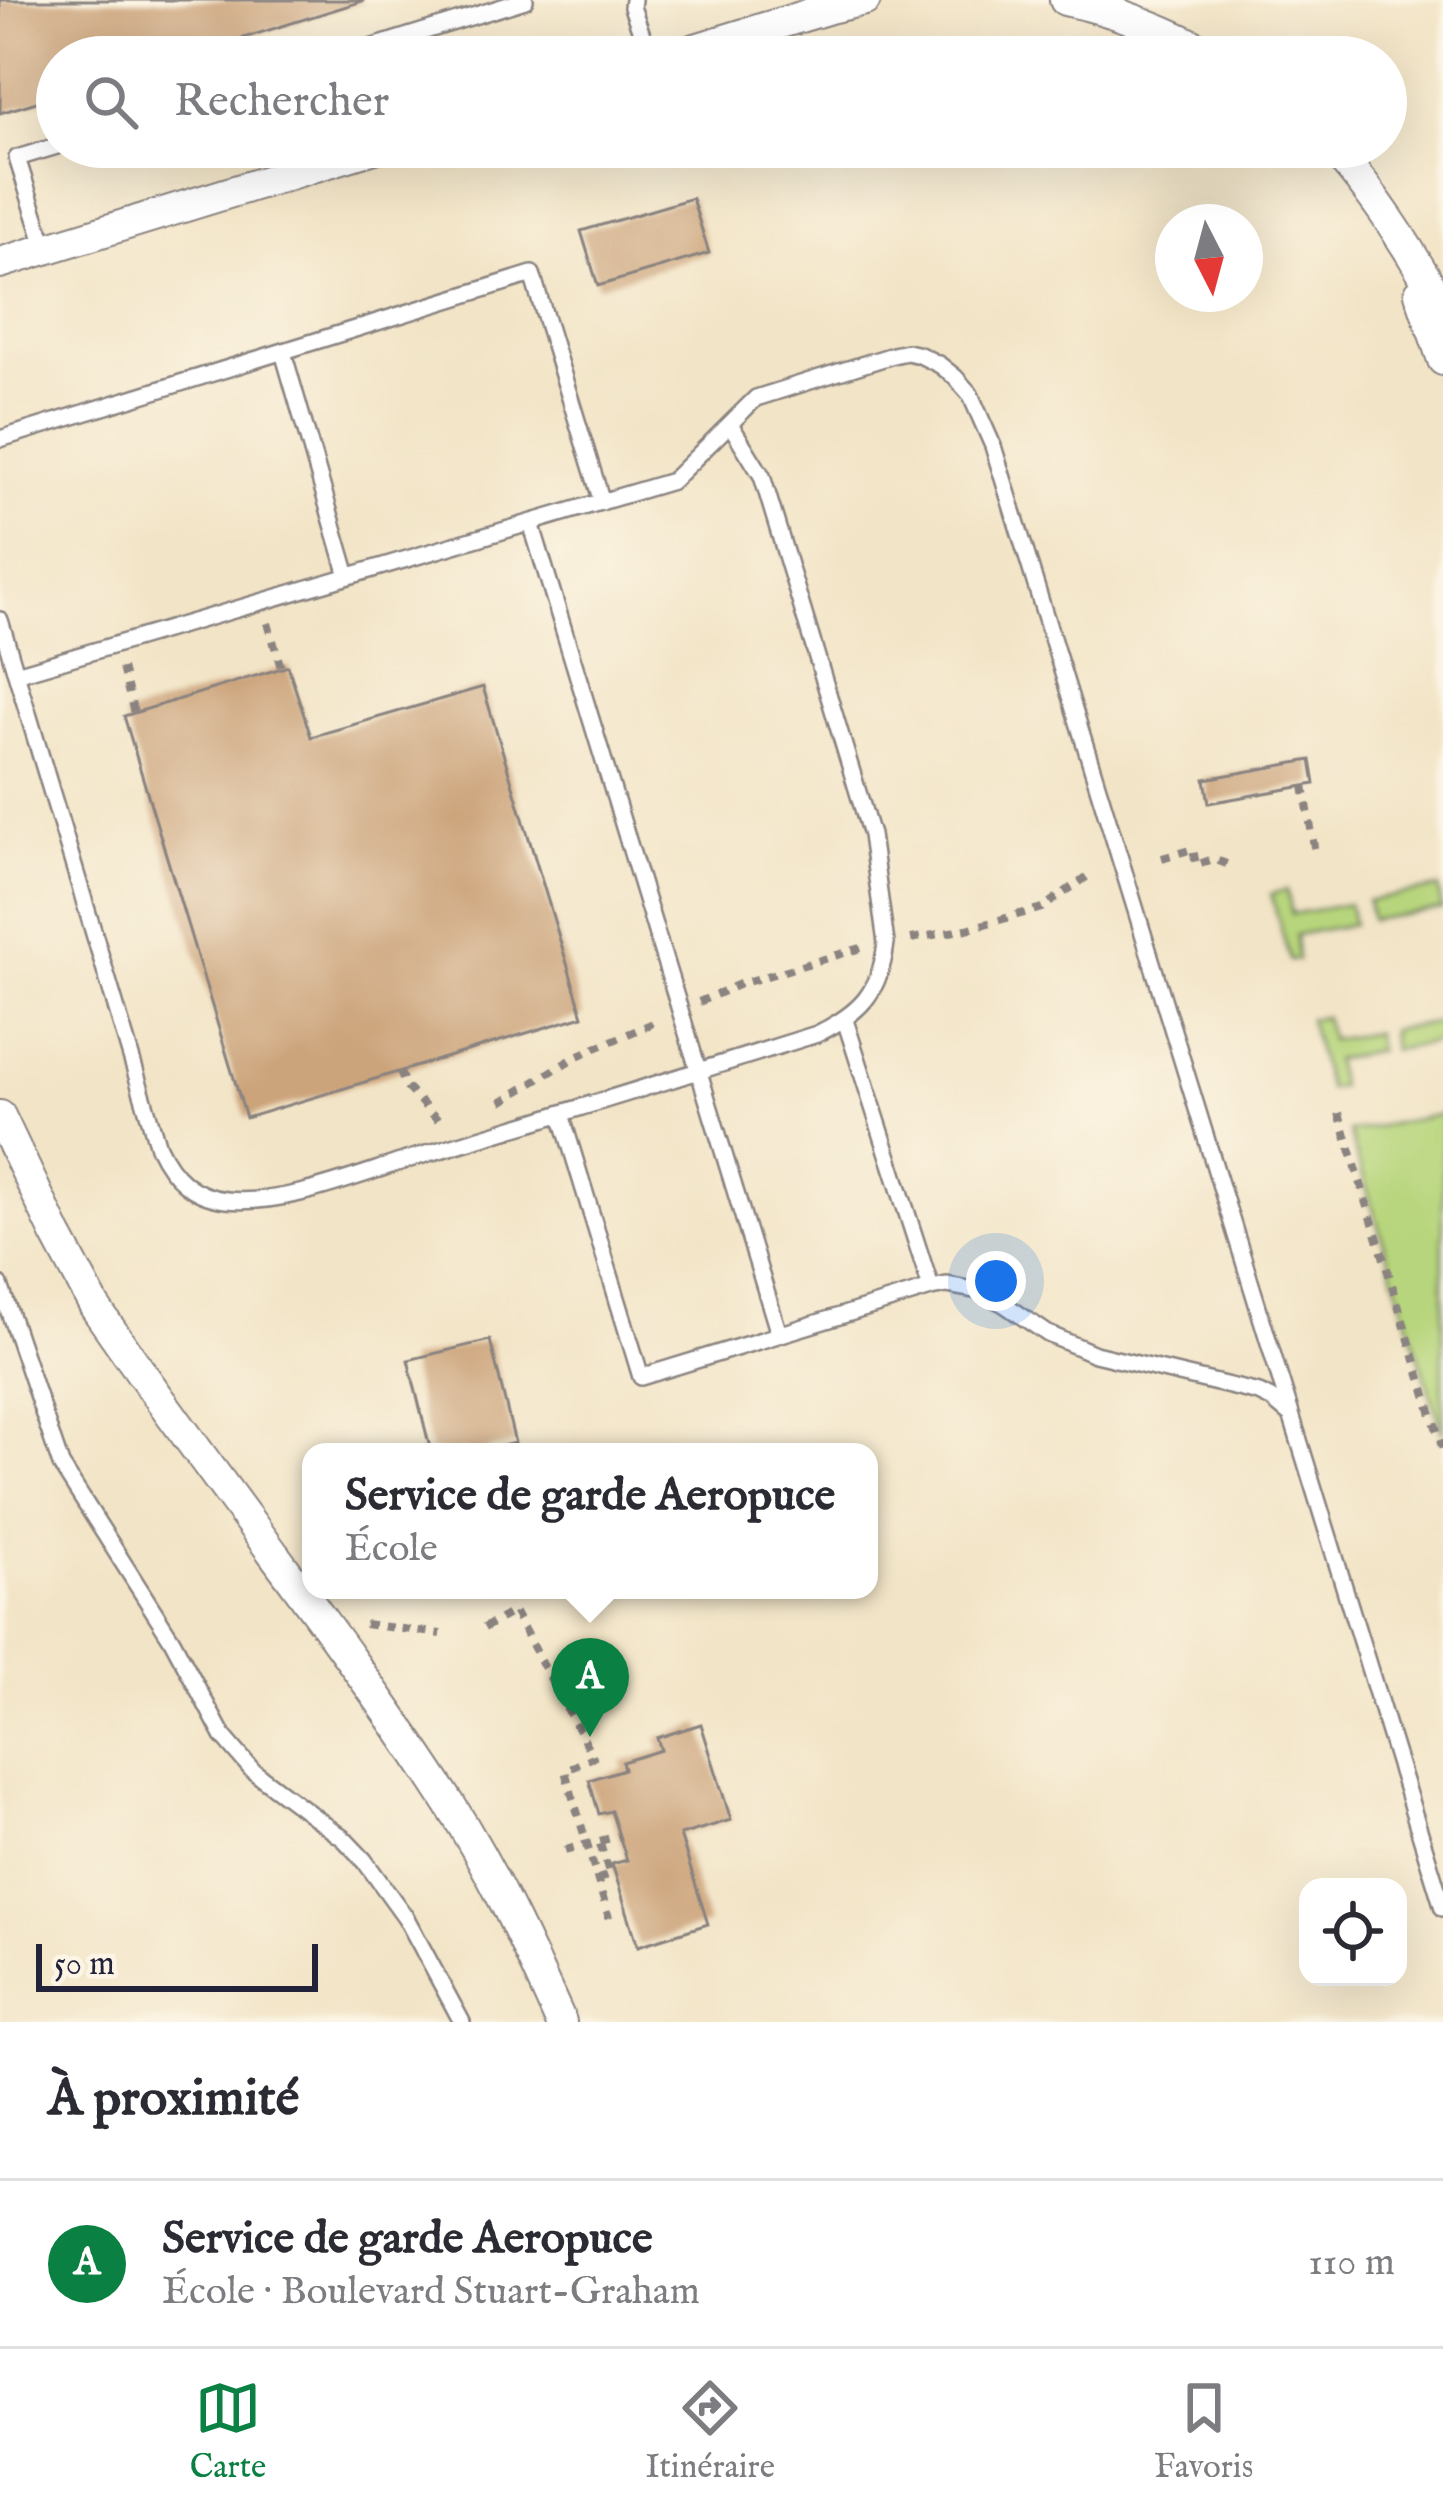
<!DOCTYPE html>
<html lang="fr">
<meta charset="utf-8">
<style>
body{margin:0;font-family:"IM FELL English",serif;background:#f2f2f3;color:#2b2b33}
.controls{position:absolute;right:36px;bottom:36px;display:grid;overflow:hidden;border-radius:24px;box-shadow:0 12px 48px #0002}
.controls button{width:108px;height:108px;display:grid;place-items:center;padding:0;border:0;border-bottom:3px solid #e1e1e2;background:#fff;color:#2b2b33;font:60px sans-serif}
.compass{position:absolute;left:1155px;top:204px;width:108px;height:108px;border-radius:50%;background:#fff;box-shadow:0 12px 48px #0002;rotate:174deg}
.scale{position:absolute;left:36px;bottom:30px;width:282px;box-sizing:border-box;padding-left:12px;border:6px solid #22223b;border-top:0;font-size:33px;line-height:42px;white-space:nowrap;color:#22223b;-webkit-text-stroke:9px #fcf5e5;paint-order:stroke}
.you{position:absolute;left:996px;top:1281px;width:42px;height:42px;margin:-30px;border:9px solid #fff;border-radius:50%;background:#1a73e8;box-shadow:0 0 0 18px #1a73e833}
.badge{display:grid;place-items:center;width:78px;height:78px;border-radius:50%;background:#0b8043;color:#fff;font-size:39px;font-weight:700}
.pin{position:absolute;translate:-50% -99px;filter:drop-shadow(0 3px 6px #0008)}
.pin::after{content:'';position:absolute;top:63px;width:42px;height:36px;background:inherit;clip-path:polygon(0 0,100% 0,50% 100%)}
.popup{position:absolute;left:302px;top:1443px;width:576px;height:156px;box-sizing:border-box;display:grid;place-content:center;border-radius:24px;background:#fff;filter:drop-shadow(0 3px 9px #0005);font-size:39px;white-space:nowrap;color:#7c7c81}
.popup b{font-size:45px;color:#2b2b33}
.popup::after{content:'';position:absolute;left:50%;top:100%;margin-left:-24px;border:24px solid transparent;border-top-color:#fff}
.list{margin:0;padding:0;list-style:none}
h2{display:flex;justify-content:space-between;align-items:center;height:156px;margin:0;padding:0 48px;font-size:51px}
h2 small{font-size:39px;font-weight:400;color:#7c7c81}
.list li{display:grid;grid-template-columns:78px 1fr auto;gap:36px;align-items:center;box-sizing:border-box;height:168px;padding:0 48px;border-top:3px solid #e1e1e2}
.list b{display:block;font-size:45px;white-space:nowrap}
.list p{margin:0;font-size:39px;white-space:nowrap;color:#7c7c81}
.list em{font-size:39px;font-style:normal;color:#7c7c81}
.icon{flex:none;width:66px;height:66px;fill:none;stroke:currentColor;stroke-width:2;stroke-linecap:round;stroke-linejoin:round}
.map{position:relative;flex:none;width:1443px;height:2022px;overflow:hidden}
.search{position:absolute;background:#fff;box-shadow:0 12px 48px #0002;left:36px;right:36px;top:36px;height:132px;display:flex;align-items:center;gap:30px;box-sizing:border-box;padding:0 42px;border-radius:66px;color:#7c7c81;font-size:45px}
.sheet{height:324px;background:#fff}
nav{display:flex;justify-content:space-around;align-items:center;box-sizing:border-box;height:168px;border-top:3px solid #e1e1e2;background:#fff;font-size:33px;color:#7c7c81}
nav a{display:grid;justify-items:center;gap:6px}
nav .on{color:#0b8043}
.map>svg:first-child{display:block}
.green{fill:#b7d57c;stroke:#6c7c5c;stroke-width:3}
.building{fill:#cca47b}
.lines{fill:none;stroke-linecap:round;stroke-linejoin:round}
.lane-casing{stroke:#8a8380;stroke-width:20}
.street-casing{stroke:#8a8380;stroke-width:34}
.path{stroke:#8a8380;stroke-width:8;stroke-dasharray:9 9;stroke-linecap:butt}
.lane{stroke:#fff;stroke-width:15}
.street{stroke:#fff;stroke-width:30}
</style>
<div class="map">
<svg width="1443" height="2022" viewBox="0 0 1443 2022">
<rect width="100%" height="100%" fill="#fcf5e5"/>
<filter id="ink" filterUnits="userSpaceOnUse"><feTurbulence type="fractalNoise" baseFrequency=".00833" numOctaves="2"/><feDisplacementMap in="SourceGraphic" scale="24" xChannelSelector="R" yChannelSelector="G"/><feConvolveMatrix kernelMatrix="1 2 1 2 8 2 1 2 1" color-interpolation-filters="sRGB"/></filter>
<filter id="wash" filterUnits="userSpaceOnUse"><feTurbulence type="fractalNoise" baseFrequency=".004" numOctaves="4" result="noise"/><feDisplacementMap in="SourceGraphic" scale="48" xChannelSelector="R" yChannelSelector="G"/><feGaussianBlur stdDeviation="2.7" result="paint"/><feColorMatrix in="noise" values="0 0 0 0 0 0 0 0 0 0 0 0 0 0 0 0 0 1.4 0 .05"/><feComposite in="paint" operator="in"/></filter>
<g filter="url(#wash)">
<rect width="100%" height="100%" fill="#f2e4c6"/>
<path class="green" d="M1438,888L1442,909L1371,920L1367,901Z
M1287,890L1292,914L1349,904L1353,924L1296,935L1298,960L1290,961L1271,894Z
M1325,1017L1330,1040L1375,1033L1378,1051L1334,1060L1340,1087L1328,1089L1309,1019Z
M1443,1022V1041L1393,1050L1390,1030Z
M1443,1114V1434L1349,1132Z"/>
<g id="blocks">
<path class="building" d="M0,0H363V1L182,57H57V96L0,113Z
M692,198L709,253L598,286L581,231Z
M288,666L311,737L483,687L583,1016L246,1118L124,716Z
M1311,760L1315,784L1209,803L1205,779Z
M490,1340L515,1443L478,1452H431L408,1360Z
M701,1724L731,1820L680,1835L708,1924L638,1946L612,1864L627,1860L611,1811L599,1814L589,1780L624,1769L622,1762L661,1750L657,1738Z"/>
</g>
</g>
<g filter="url(#ink)">
<use href="#blocks" fill-opacity="0" stroke="#8a8380" stroke-width="3"/>
<g class="lines">
<defs>
<path id="lane" d="M633,0L632,7L650,57
M341,57L525,0
M46,249L17,158L57,146
M283,352L348,576
M0,439L532,274L602,502
M531,523L779,1334
M0,620L158,1147C172,1177 192,1196 226,1200C285,1206 357,1175 413,1158C548,1118 683,1076 817,1034C860,1013 880,993 886,943L871,835L762,476L730,424
M16,674L672,481L756,398L893,355L907,352L920,355L940,365L955,377L970,394L993,446L1443,1908
M561,1114L641,1377L931,1288L845,1020
M0,1285L61,1465L172,1640L223,1736L253,1771L344,1839L364,1860L406,1918L462,2022
M931,1288L947,1285L979,1291L1004,1304L1048,1334L1095,1354L1259,1393L1271,1399L1289,1414"/>
<path id="street" d="M1065,0C1119,11 1168,31 1216,57
M669,57L830,8L865,0
M1332,147C1376,195 1412,252 1443,309
M0,263L378,147
M1420,293L1443,360
M0,1116L56,1234L95,1307C210,1475 339,1633 449,1803C493,1872 528,1948 561,2022"/>
</defs>
<use href="#lane" class="lane-casing"/>
<use href="#street" class="street-casing"/>
<path class="path" d="M203,50L206,57
M575,57L622,42
M268,623L281,668
M122,668L134,713
M1304,786L1315,853
M1162,858L1193,849L1196,865L1213,859L1235,867
M911,939L967,929L1042,908L1088,876
M699,1002L740,984L861,948
M400,1071L405,1086L443,1125
M501,1102L577,1056L658,1021
M1339,1113L1443,1450
M365,1624L441,1634
M484,1628L514,1611L593,1757L565,1771L609,1918
M565,1850L619,1836
M598,1879L610,1875L599,1841"/>
<use href="#lane" class="lane"/>
<use href="#street" class="street"/>
</g>
</g>
</svg>
<div class="controls">
<button><svg class="icon" aria-label="locate" viewBox="0 0 24 24"><circle cx="12" cy="12" r="6"/><path d="M12 2v4M12 18v4M2 12h4M18 12h4"/></svg></button>
</div>
<svg class="compass" viewBox="-18 -18 36 36"><path d="M0-13l5 13h-10z" fill="#e53935"/><path d="M0 13l5-13h-10z" fill="#7c7c81"/></svg>
<div class="scale">50 m</div>
<div class="you"></div>
<div class="pin badge" style="left:590px;top:1737px">A</div>
<div class="popup"><b>Service de garde Aeropuce</b>École</div>
<div class="search"><svg class="icon" aria-label="search" viewBox="0 0 24 24"><circle cx="10" cy="10" r="6"/><path d="M15 15l6 6"/></svg>Rechercher</div>
</div>
<section class="sheet">
<h2>À proximité<small></small></h2>
<ul class="list">
<li><span class="badge">A</span><div><b>Service de garde Aeropuce</b><p>École · Boulevard Stuart-Graham</p></div><em>110 m</em></li>
</ul>
</section>
<nav>
<a class="on"><svg class="icon" aria-label="map" viewBox="0 0 24 24"><path d="M3 6l6-2 6 2 6-2v14l-6 2-6-2-6 2zM9 4v14M15 6v14"/></svg>Carte</a>
<a><svg class="icon" aria-label="directions" viewBox="0 0 24 24"><path d="M12 3l9 9-9 9-9-9zM9 14v-3h6M13 9l2 2-2 2"/></svg>Itinéraire</a>
<a><svg class="icon" aria-label="saved" viewBox="0 0 24 24"><path d="M7 4h10v16l-5-4-5 4z"/></svg>Favoris</a>
</nav>
